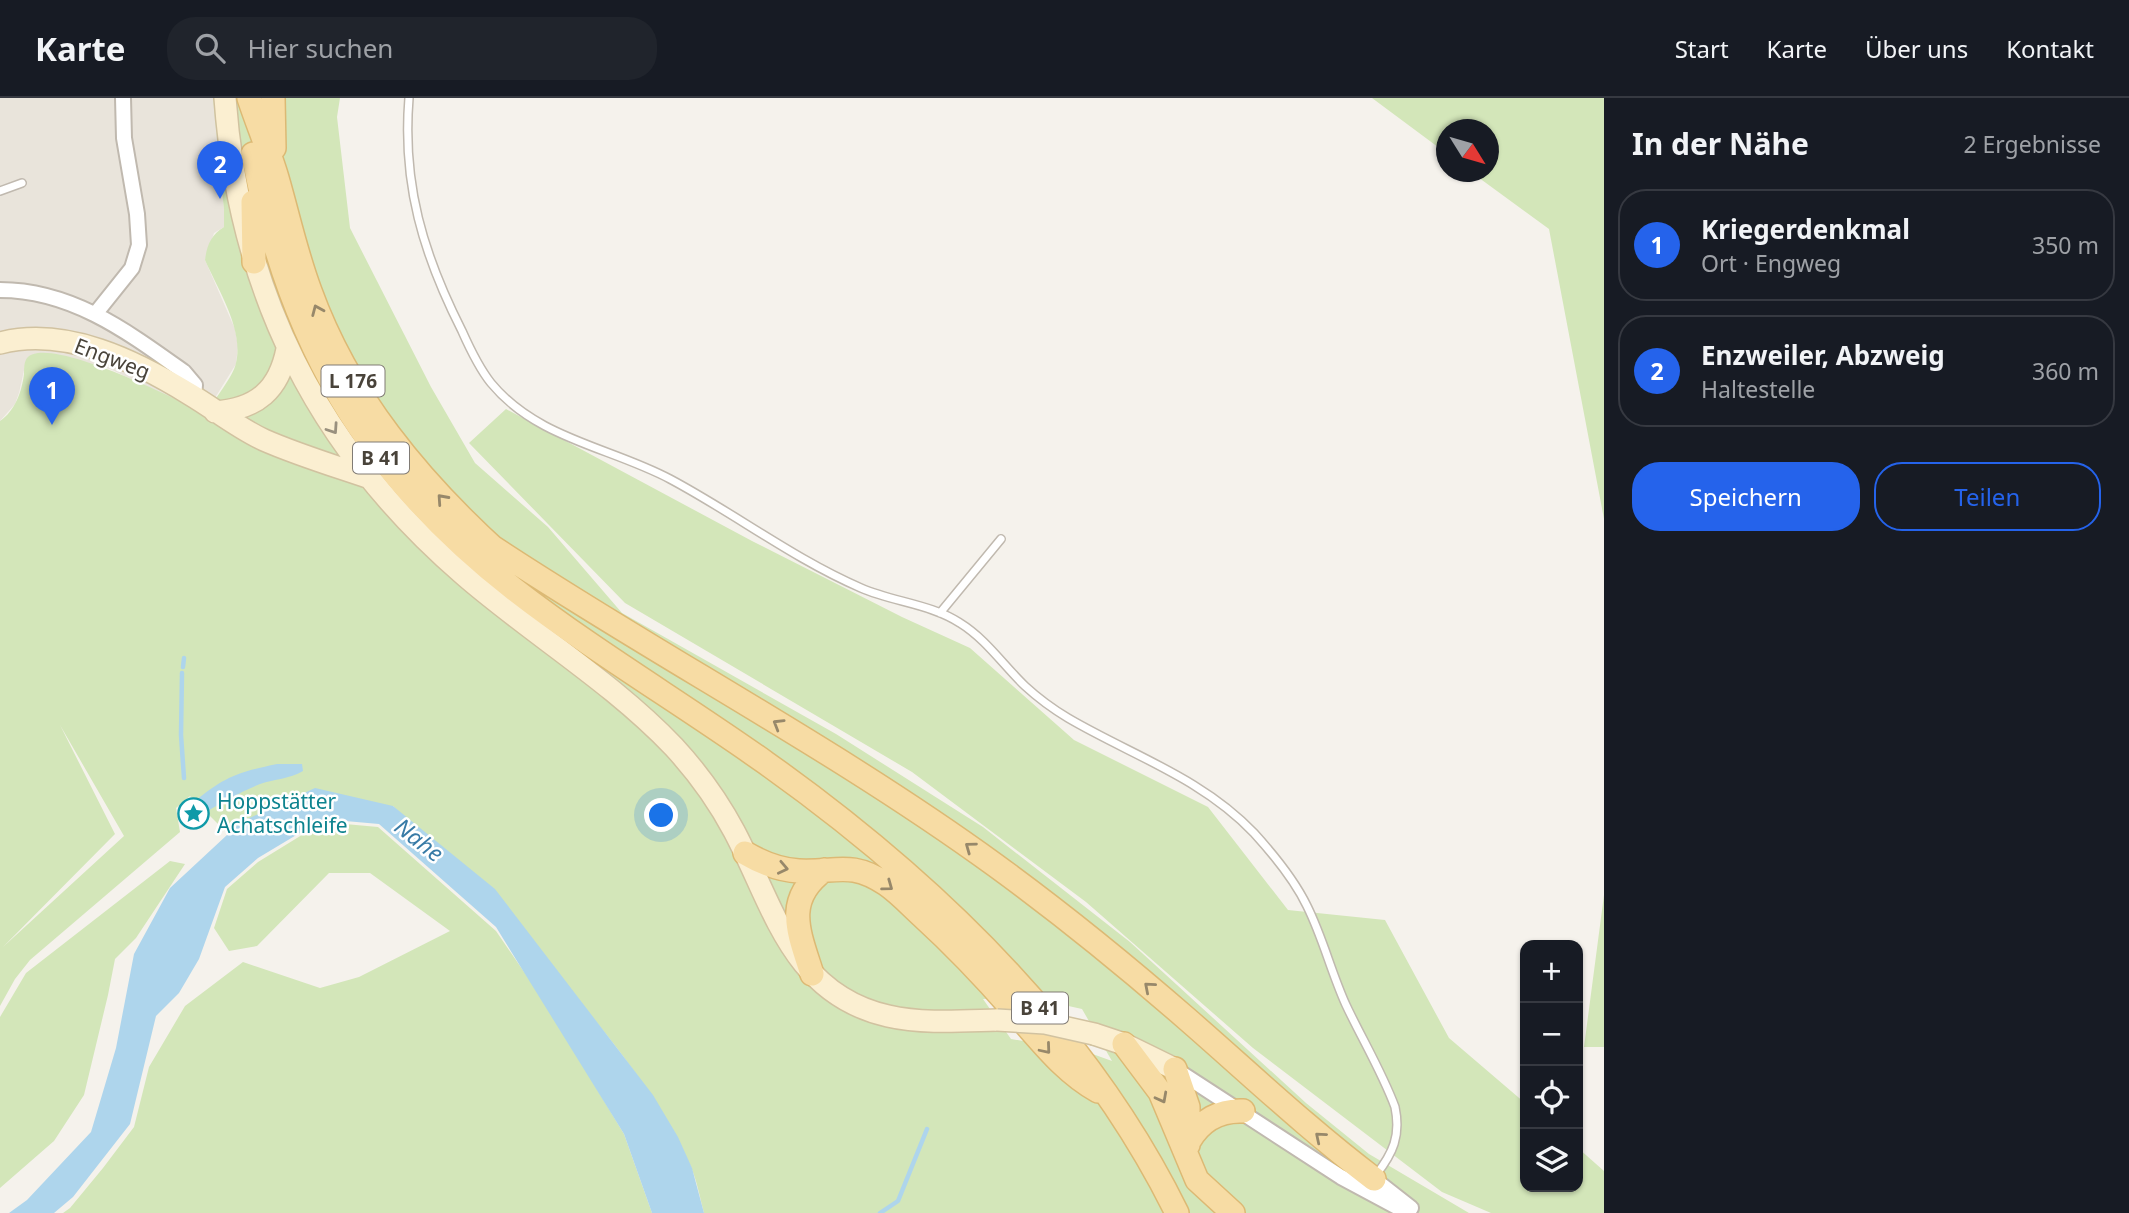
<!DOCTYPE html>
<html lang="de">
<meta charset="utf-8">
<style>
body{margin:0;font-family:"Noto Sans",sans-serif;background:#20242c;color:#f1f3f6}
.controls{position:absolute;right:21px;bottom:21px;display:grid;overflow:hidden;border-radius:14px;box-shadow:0 2px 5px #0004}
.controls button{width:63px;height:63px;display:grid;place-items:center;padding:0;border:0;border-bottom:2px solid #363941;background:#171b24;color:#f1f3f6;font:35px sans-serif}
.compass{position:absolute;left:1436px;top:21px;width:63px;height:63px;border-radius:50%;background:#171b24;box-shadow:0 2px 5px #0004;rotate:127deg}
.you{position:absolute;left:662px;top:718px;width:24px;height:24px;margin:-18px;border:5px solid #fff;border-radius:50%;background:#1a73e8;box-shadow:0 0 0 10px #1a73e833}
.badge{display:grid;place-items:center;width:46px;height:46px;border-radius:50%;background:#2563eb;color:#fff;font-size:23px;font-weight:700}
.pin{position:absolute;translate:-50% -58px;filter:drop-shadow(0 2px 4px #0008)}
.pin::after{content:'';position:absolute;top:37px;width:24px;height:21px;background:inherit;clip-path:polygon(0 0,100% 0,50% 100%)}
.list{margin:0;padding:0;list-style:none}
h2{display:flex;justify-content:space-between;align-items:center;height:91px;margin:0;padding:0 28px;font-size:30px}
h2 small{font-size:23px;font-weight:400;color:#9ea1a6}
.list li{display:grid;grid-template-columns:46px 1fr auto;gap:21px;align-items:center;box-sizing:border-box;height:112px;margin:0 14px 14px;padding:0 14px;border:2px solid #363941;border-radius:28px}
.list b{display:block;font-size:26px;white-space:nowrap}
.list p{margin:0;font-size:23px;white-space:nowrap;color:#9ea1a6}
.list em{font-size:23px;font-style:normal;color:#9ea1a6}
.actions{display:flex;gap:14px;padding:21px 28px}
.actions a{flex:1;padding:16px 0;border:2px solid #2563eb;border-radius:28px;text-align:center;font-size:24px;color:#2563eb}
.actions .main{background:#2563eb;color:#fff}
.icon{flex:none;width:38px;height:38px;fill:none;stroke:currentColor;stroke-width:2;stroke-linecap:round;stroke-linejoin:round}
.map{position:relative;flex:none;width:1604px;height:1115px;overflow:hidden}
header{display:flex;align-items:center;gap:42px;box-sizing:border-box;height:98px;padding:0 35px;background:#171b24;border-bottom:2px solid #363941}
header strong{font-size:33px}
nav{display:flex;gap:38px;margin-inline-start:auto;font-size:24px}
.search{width:490px;height:63px;background:#20242c;display:flex;align-items:center;gap:18px;box-sizing:border-box;padding:0 24px;border-radius:28px;color:#9ea1a6;font-size:26px}
main{display:flex}
aside{flex:1;background:#171b24}
.map>svg:first-child{display:block}
.residential{fill:#e9e4db}
.green{fill:#d3e6b9;fill-rule:evenodd}
.water{fill:#aed5ec}
.lines{fill:none;stroke-linecap:round;stroke-linejoin:round}
.stream{stroke:#aed5ec;stroke-width:4.5}
.lane-casing{stroke:#c0b9af;stroke-width:10}
.street-casing{stroke:#c0b9af;stroke-width:18}
.secondary-casing{stroke:#d1c2a0;stroke-width:24}
.primary-casing{stroke:#dcb974;stroke-width:26}
.lane{stroke:#fff;stroke-width:7}
.street{stroke:#fff;stroke-width:14}
.secondary{stroke:#fbefd1;stroke-width:21}
.primary{stroke:#f7dca4;stroke-width:23}
.secondary-bridge-casing{stroke:#d1c2a0;stroke-width:24;stroke-linecap:butt}
.secondary-bridge{stroke:#fbefd1;stroke-width:21}
.oneway{stroke:#97886a}
.oneway2{stroke:#99907e}
.labels{text-anchor:middle;stroke-width:5;stroke-linejoin:round;paint-order:stroke}
.shield{fill:#fff;stroke:#807b75;stroke-width:2}
.shield-label{font-size:19px;font-weight:bold;fill:#49433a}
.street-label{font-size:21px;fill:#49433a;stroke:#fff}
.culture-label{font-size:21px;fill:#0d838f;stroke:#fff;text-anchor:start}
.water-label{font-size:23px;font-style:italic;fill:#387ba6;stroke:#fff}
</style>
<header>
<strong>Karte</strong>
<div class="search"><svg class="icon" aria-label="search" viewBox="0 0 24 24"><circle cx="10" cy="10" r="6"/><path d="M15 15l6 6"/></svg>Hier suchen</div>
<nav><a>Start</a><a>Karte</a><a>Über uns</a><a>Kontakt</a></nav>
</header>
<main>
<div class="map">
<svg width="1604" height="1115" viewBox="0 0 1604 1115">
<rect width="100%" height="100%" fill="#f5f2ec"/>
<path class="residential" d="M0,0H213L224,112V129L214,135L205,162L235,231L238,248L236,266L205,316L110,271L53,256L26,263L19,295L15,306L0,323Z"/>
<path class="green" d="M213,0H340L337,19L350,130L431,289L475,365L548,429L622,515L836,636L983,729L1130,844L1306,1005L1369,1056L1469,1115H704C700,1100 697,1083 691,1069C666,1014 631,967 594,921L393,708L241,724L228,736L190,698L176,710L180,734L30,862L15,881L0,908V323C15,313 22,293 24,276C24,271 24,264 27,260C48,236 180,303 205,316C214,302 233,279 236,265C244,231 218,192 205,162C207,147 211,137 224,129V112ZM60,627L124,738L3,849L115,736ZM1012,900L1046,903L1082,911L1112,963L1087,954L1011,941L983,901Z
M1372,0H1604V421L1549,131L1471,74H1489V32H1447L1446,55Z
M506,311L752,443L902,519L970,550L1074,642L1208,709L1288,812L1385,822L1449,940L1525,1005V1089H1578V1050L1604,1073V1115H1491L1442,1094L1253,950L1086,804L912,674L625,505L469,345Z
M323,724L378,729L496,833L542,900L624,1036L652,1115H63L70,1110L103,1070L134,1029L149,969L185,908L243,864L320,890L359,879L450,833L370,775H329L257,848L229,853L214,830L227,791L258,764Z
M170,763L185,766L136,840L115,861L108,897L84,997L54,1043L0,1090V919L26,875Z
M1604,797V949H1584Z"/>
<path class="water" d="M277,666H302L303,673C289,681 275,681 260,686C240,694 223,704 204,715L194,704C225,678 239,674 277,666Z
M315,690L393,708L495,791L653,997L678,1039L692,1070L704,1115H652L624,1036L496,829L379,726L323,721L258,760L225,789L199,861L179,895L156,918L130,1026L73,1099L54,1115H9L27,1102L91,1034L116,950L134,856L170,790L241,724Z"/>
<g class="lines">
<path class="stream" d="M183,569L184,560
M182,575L181,637L184,680
M880,1115L898,1103L927,1031"/>
<defs>
<path id="lane" d="M409,0C402,86 423,156 462,233C470,251 479,270 491,285C537,341 610,349 670,381C734,415 794,461 861,490C893,504 931,506 960,525C986,541 1004,568 1025,588C1038,600 1053,611 1068,620C1131,657 1202,680 1254,735C1274,757 1294,781 1307,808C1323,840 1331,874 1346,907C1362,941 1382,974 1395,1009C1401,1038 1393,1055 1376,1077
M0,93L22,85
M940,515L1001,441"/>
<path id="street" d="M0,192C72,192 128,234 184,274L195,287L194,299
M96,215L132,170L139,147L137,116L124,40L123,0
M1175,971L1341,1079L1408,1115
M1374,1081L1411,1110"/>
<path id="secondary" d="M225,0C239,193 317,350 464,477C532,536 611,583 674,649C697,674 718,703 734,733C774,808 791,896 888,918C923,926 961,923 997,922
M0,245C66,228 136,263 191,297C216,312 238,330 264,342C298,357 335,368 370,380
M215,314C257,311 279,292 287,251
M1094,936L1124,946L1175,971"/>
<path id="primary" d="M249,0C258,27 269,53 277,80C288,118 296,156 310,193C348,298 419,383 501,457
M273,0L274,50
M253,56C289,243 364,374 515,492C595,554 683,606 766,665C932,783 1086,930 1177,1115
M253,104L254,164
M491,448C657,558 834,650 995,767C1061,815 1125,867 1187,921C1249,975 1308,1031 1374,1081
M745,755C762,765 779,772 799,773C836,775 850,762 886,786C899,795 910,807 922,818C957,850 990,885 1021,921C1045,948 1066,975 1098,993
M812,876C799,835 783,802 824,772
M1124,946L1160,994L1197,1082L1233,1115
M1175,971L1188,1009V1047
M1189,1043C1201,1022 1220,1012 1243,1013"/>
</defs>
<use href="#lane" class="lane-casing"/>
<use href="#street" class="street-casing"/>
<use href="#secondary" class="secondary-casing"/>
<use href="#primary" class="primary-casing"/>
<use href="#lane" class="lane"/>
<use href="#street" class="street"/>
<use href="#secondary" class="secondary"/>
<use href="#primary" class="primary"/>
<defs>
<path id="secondary-bridge" d="M997,922L1045,925L1094,936"/>
</defs>
<use href="#secondary-bridge" class="secondary-bridge-casing"/>
<use href="#secondary-bridge" class="secondary-bridge"/>
</g>
<defs><path id="oneway-chevron" d="M-2-3.5L2.5 0L-2 3.5" fill="none" stroke-width="1.6" stroke-linecap="round" stroke-linejoin="round" transform="scale(1.75)"/></defs>
<g class="oneway">
<use href="#oneway-chevron" transform="translate(317 212) rotate(-113)"/>
<use href="#oneway-chevron" transform="translate(442 401) rotate(-132)"/>
<use href="#oneway-chevron" transform="translate(778 626) rotate(-149)"/>
<use href="#oneway-chevron" transform="translate(970 749) rotate(-144)"/>
<use href="#oneway-chevron" transform="translate(783 770) rotate(12)"/>
<use href="#oneway-chevron" transform="translate(888 788) rotate(36)"/>
<use href="#oneway-chevron" transform="translate(1149 889) rotate(-139)"/>
<use href="#oneway-chevron" transform="translate(1046 951) rotate(50)"/>
<use href="#oneway-chevron" transform="translate(1162 1000) rotate(62)"/>
<use href="#oneway-chevron" transform="translate(1320 1039) rotate(-140)"/>
</g>
<use class="oneway2" href="#oneway-chevron" transform="translate(333 331) rotate(56)"/>
<defs>
<symbol id="sight-ring" viewBox="-11 -11 22 22"><circle r="9.5" fill="#fff" stroke="#0f9aa8" stroke-width="1.5"/><path d="M0-6L1.8-2.2L6-1.7L2.9 1.2L3.7 5.4L0 3.3L-3.7 5.4L-2.9 1.2L-6-1.7L-1.8-2.2Z" fill="#0f9aa8"/></symbol>
</defs>
<g fill-rule="evenodd">
<use href="#sight-ring" x="176" y="698" width="35" height="35"/>
</g>
<g class="labels">
<g class="shield">
<rect x="321.5" y="267.5" width="63" height="31" rx="5"/>
<rect x="353" y="344.5" width="56" height="31" rx="5"/>
<rect x="1012" y="894.5" width="56" height="31" rx="5"/>
</g>
<g class="shield-label">
<text x="353" y="290">L 176</text>
<text x="381" y="367">B 41</text>
<text x="1040" y="917">B 41</text>
</g>
<g class="street-label">
<text transform="translate(112 261) rotate(21)" y="7">Engweg</text>
</g>
<g class="culture-label">
<text x="217" y="711">Hoppstätter<tspan x="217" dy="24">Achatschleife</tspan></text>
</g>
<g class="water-label">
<text transform="translate(419 742) rotate(38)" y="8">Nahe</text>
</g>
</g>
</svg>
<div class="controls">
<button>+</button>
<button>−</button>
<button><svg class="icon" aria-label="locate" viewBox="0 0 24 24"><circle cx="12" cy="12" r="6"/><path d="M12 2v4M12 18v4M2 12h4M18 12h4"/></svg></button>
<button><svg class="icon" aria-label="layers" viewBox="0 0 24 24"><path d="M12 4l9 5-9 5-9-5zM3 14l9 5 9-5"/></svg></button>
</div>
<svg class="compass" viewBox="-18 -18 36 36"><path d="M0-13l5 13h-10z" fill="#e53935"/><path d="M0 13l5-13h-10z" fill="#9ea1a6"/></svg>
<div class="you"></div>
<div class="pin badge" style="left:52px;top:327px">1</div>
<div class="pin badge" style="left:220px;top:101px">2</div>
</div>
<aside>
<h2>In der Nähe<small>2 Ergebnisse</small></h2>
<ul class="list">
<li><span class="badge">1</span><div><b>Kriegerdenkmal</b><p>Ort · Engweg</p></div><em>350 m</em></li>
<li><span class="badge">2</span><div><b>Enzweiler, Abzweig</b><p>Haltestelle</p></div><em>360 m</em></li>
</ul>
<div class="actions"><a class="main">Speichern</a><a>Teilen</a></div>
</aside>
</main>
